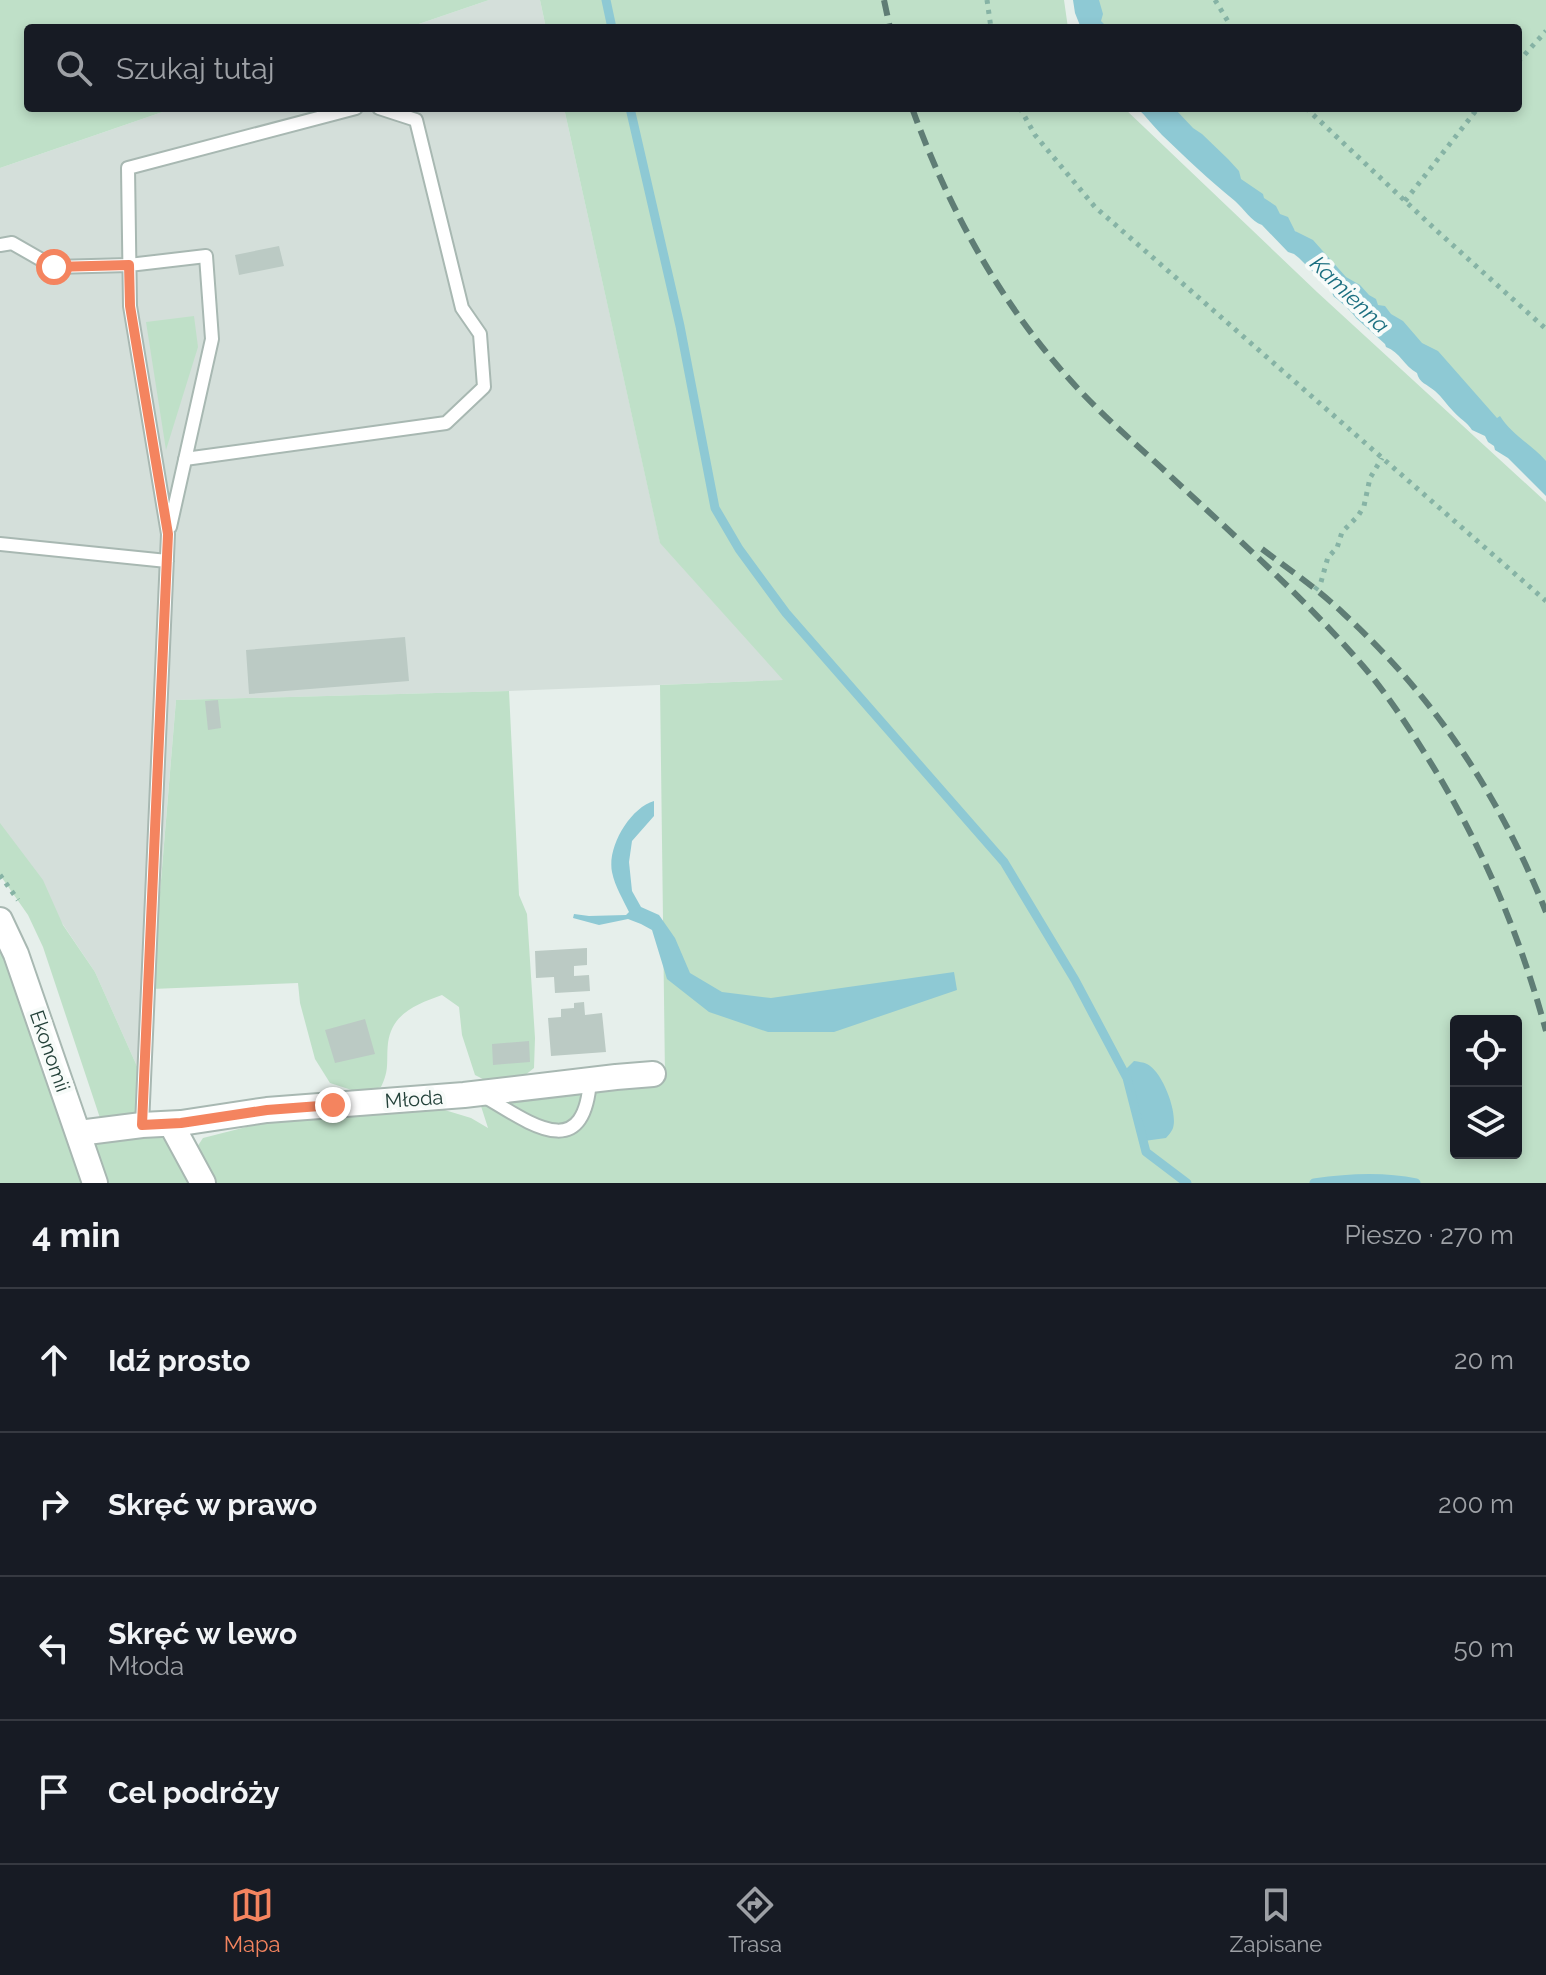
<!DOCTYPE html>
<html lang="pl">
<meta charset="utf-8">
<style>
body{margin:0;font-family:Raleway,sans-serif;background:#20242c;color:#f1f3f6}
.controls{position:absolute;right:24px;bottom:24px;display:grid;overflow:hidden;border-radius:8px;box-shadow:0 4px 12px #0003}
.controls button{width:72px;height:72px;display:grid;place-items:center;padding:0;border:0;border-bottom:2px solid #363941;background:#171b24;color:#f1f3f6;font:40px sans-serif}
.stop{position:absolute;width:24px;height:24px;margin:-18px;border:6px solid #f4845f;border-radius:50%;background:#fff}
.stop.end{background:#f4845f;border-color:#fff;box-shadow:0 2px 8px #0008}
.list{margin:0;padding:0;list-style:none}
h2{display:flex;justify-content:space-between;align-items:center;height:104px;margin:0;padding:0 32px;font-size:34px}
h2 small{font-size:26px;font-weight:400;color:#9ea1a6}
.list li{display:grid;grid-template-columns:52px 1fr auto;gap:24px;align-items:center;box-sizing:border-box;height:144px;padding:0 32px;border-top:2px solid #363941}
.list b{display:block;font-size:30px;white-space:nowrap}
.list p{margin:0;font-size:26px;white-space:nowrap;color:#9ea1a6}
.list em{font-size:26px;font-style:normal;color:#9ea1a6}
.icon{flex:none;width:44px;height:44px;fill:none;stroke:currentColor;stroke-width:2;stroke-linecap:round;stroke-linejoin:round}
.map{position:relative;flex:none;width:1546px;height:1183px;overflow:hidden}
.search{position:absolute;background:#171b24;box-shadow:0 4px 12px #0003;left:24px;right:24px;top:24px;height:88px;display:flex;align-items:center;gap:20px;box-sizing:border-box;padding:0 28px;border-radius:8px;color:#9ea1a6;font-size:30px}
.sheet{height:680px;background:#171b24}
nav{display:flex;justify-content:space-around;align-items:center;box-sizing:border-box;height:112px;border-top:2px solid #363941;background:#171b24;font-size:22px;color:#9ea1a6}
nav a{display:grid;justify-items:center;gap:4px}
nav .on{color:#f4845f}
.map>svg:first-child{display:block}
.built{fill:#d4dfda}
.green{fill:#bfe0c8;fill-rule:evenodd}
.water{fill:#8ec9d4}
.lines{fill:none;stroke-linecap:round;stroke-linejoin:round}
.stream{stroke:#8ec9d4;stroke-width:9}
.building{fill:#bbcac4}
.service-casing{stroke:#a8b8b2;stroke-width:16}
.minor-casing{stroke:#a8b8b2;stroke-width:28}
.tertiary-casing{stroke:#a8b8b2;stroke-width:28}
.path{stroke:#86b3a5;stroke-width:5;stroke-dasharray:4 6;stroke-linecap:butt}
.service{stroke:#fff;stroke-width:12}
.minor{stroke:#fff;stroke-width:24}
.tertiary{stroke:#fff;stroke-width:24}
.rail{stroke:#5f7d75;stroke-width:6;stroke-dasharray:16 8;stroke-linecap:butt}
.route{stroke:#f4845f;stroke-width:10}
.labels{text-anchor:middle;stroke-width:8;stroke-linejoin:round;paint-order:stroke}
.street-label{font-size:20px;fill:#24423a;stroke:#f7fbf9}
.water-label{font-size:22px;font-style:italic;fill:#1c6f80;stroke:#f7fbf9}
</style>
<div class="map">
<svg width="1546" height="1183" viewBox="0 0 1546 1183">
<rect width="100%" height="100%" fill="#e6efeb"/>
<path class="built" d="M489,0H540L546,28H407Z
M174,108H564L660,542L784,680L509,691L176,700L144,1082L95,972L0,831V168Z"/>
<path class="green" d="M0,0H489L407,28H28V108H174L0,168Z
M540,0H1064L1068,28H546Z
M1096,0H1546V466L1164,108H1518V28H1100Z
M564,108H1124L1317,292L1546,502V1183H0V927L77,1135L168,1127L189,1159L203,1138L285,1117L438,1108L471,1118L488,1128L480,1103L660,1084L665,1077L660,685L783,680L660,543ZM1456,1021H1516V1153H1456Z
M194,316L198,347L166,450L146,322Z
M509,691L519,895L527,914L535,1038L534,1068C509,1089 503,1090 475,1075L462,1035L459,1007L442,995C417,1004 392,1013 388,1043C386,1061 390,1069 381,1087L361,1093L330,1083L315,1059L300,1003L298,983L152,989L176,700Z
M0,823L43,880L63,925L95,972L144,1082L142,1125L104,1130L43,947L28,915L0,875Z"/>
<path class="water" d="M1073,0H1099L1103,14L1101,21L1108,28H1081L1075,13Z
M1137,108H1172L1176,110L1193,128L1202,134L1228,159L1239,171L1241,179L1263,194L1264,198L1276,206L1280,214L1288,217L1295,231L1313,240L1346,277L1360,285L1369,295L1376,299L1378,305L1385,306L1391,314L1403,321L1422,343L1438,351L1497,418L1500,416C1512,435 1532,445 1546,461V496L1508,458L1495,450L1494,446L1488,442L1485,436L1472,430C1467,422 1460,419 1453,411C1447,405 1442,397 1435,391C1427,384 1419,383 1417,373C1404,366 1400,352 1386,347L1385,344L1356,318C1355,315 1337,298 1334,297L1330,289L1299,258L1294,254L1288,252L1262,225C1251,221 1244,209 1235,201C1209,180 1186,158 1162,135C1153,126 1146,116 1137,108Z
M654,801V816L632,841L629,862L632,891L641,907L659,915L675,938L690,973L722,992L771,998L954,972L957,990L834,1032H768L709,1012L667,979L652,930L641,924L628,919L599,925L573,918L574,914L589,916L626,915L629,912C623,899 615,887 612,872C607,847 630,808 654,801Z
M1134,1061C1139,1062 1143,1062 1147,1064C1162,1071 1178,1112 1173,1128C1172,1131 1168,1136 1166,1138L1144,1141L1127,1078L1124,1071Z"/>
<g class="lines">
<path class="stream" d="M606,0L612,28
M630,108L680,326L715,508L739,549L786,613L1004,862L1075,980L1127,1078L1146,1152L1187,1183
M1314,1183C1347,1178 1383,1176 1416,1183"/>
</g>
<path class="building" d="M279,246L284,266L239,275L235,255Z
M405,637L409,681L249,694L246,650Z
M218,700L221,728L208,730L205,701Z
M587,948V965L574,966V976L589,975L590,991L555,993L554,977L536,978L535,951Z
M584,1002L585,1015L602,1013L606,1052L551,1056L548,1018L561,1017V1009L574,1008V1003Z
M365,1019L375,1054L335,1063L325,1030Z
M529,1041L530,1062L493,1065L492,1044Z"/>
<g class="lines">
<defs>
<path id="service" d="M0,245L12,243L54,267L129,265L206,256L212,339L170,527
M185,459L446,423L484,387L480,334L462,308L416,120L379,108
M0,544L167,561
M482,1095C527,1121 584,1167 590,1080
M142,1125L168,534L130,306L128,168L356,108"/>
<path id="minor" d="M171,1124L203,1183
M79,1133L142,1125L181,1123L267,1110L464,1095L616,1077L653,1074"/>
<path id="tertiary" d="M0,920L16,954L95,1183"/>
</defs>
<use href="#service" class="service-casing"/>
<use href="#minor" class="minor-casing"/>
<use href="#tertiary" class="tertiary-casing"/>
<path class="path" d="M987,0L991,28
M1215,0L1232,28
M1518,62L1546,31
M1020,108L1035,135L1095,207L1546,601
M1306,108L1436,230L1546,329
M1405,201L1478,108
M1315,590L1321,582L1328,557L1337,548L1342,532L1358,516L1364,506L1370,478L1382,458
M0,875L18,900"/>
<use href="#service" class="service"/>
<use href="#minor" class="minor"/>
<use href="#tertiary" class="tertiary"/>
<path class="rail" d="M884,0L890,28
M912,108C951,215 1006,314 1085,396C1110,422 1138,446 1165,471C1232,534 1303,596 1363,666C1388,695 1409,728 1429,760C1482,845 1520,935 1546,1031
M1262,549C1290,570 1319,590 1344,614C1437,700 1499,795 1546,912"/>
</g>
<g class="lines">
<path class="route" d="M54,267L129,265L130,306L168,534L142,1125L181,1123L267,1110L333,1105"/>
</g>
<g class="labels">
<g class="street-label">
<text transform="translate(50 1051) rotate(71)" y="7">Ekonomii</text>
<text transform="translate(414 1099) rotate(-4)" y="7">Młoda</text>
</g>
<g class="water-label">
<text transform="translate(1350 294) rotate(44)" y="8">Kamienna</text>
</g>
</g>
</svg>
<div class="controls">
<button><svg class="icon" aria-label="locate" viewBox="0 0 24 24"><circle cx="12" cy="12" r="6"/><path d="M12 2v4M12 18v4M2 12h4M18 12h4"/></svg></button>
<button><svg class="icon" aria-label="layers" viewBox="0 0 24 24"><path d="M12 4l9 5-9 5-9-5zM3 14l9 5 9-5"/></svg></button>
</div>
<div class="stop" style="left:54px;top:267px"></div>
<div class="stop end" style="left:333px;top:1105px"></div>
<div class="search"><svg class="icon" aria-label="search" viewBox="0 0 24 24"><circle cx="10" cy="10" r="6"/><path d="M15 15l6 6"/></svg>Szukaj tutaj</div>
</div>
<section class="sheet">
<h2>4 min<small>Pieszo · 270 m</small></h2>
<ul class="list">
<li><svg class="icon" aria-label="ahead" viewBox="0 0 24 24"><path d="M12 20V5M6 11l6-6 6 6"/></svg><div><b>Idź prosto</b></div><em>20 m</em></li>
<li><svg class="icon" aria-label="right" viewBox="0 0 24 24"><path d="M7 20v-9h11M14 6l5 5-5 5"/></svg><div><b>Skręć w prawo</b></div><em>200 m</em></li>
<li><svg class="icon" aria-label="left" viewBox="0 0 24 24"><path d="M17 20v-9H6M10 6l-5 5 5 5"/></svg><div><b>Skręć w lewo</b><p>Młoda</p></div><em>50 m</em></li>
<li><svg class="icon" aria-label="arrive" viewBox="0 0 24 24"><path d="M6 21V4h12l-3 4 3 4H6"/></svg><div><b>Cel podróży</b></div></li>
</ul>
</section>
<nav>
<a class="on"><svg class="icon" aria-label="map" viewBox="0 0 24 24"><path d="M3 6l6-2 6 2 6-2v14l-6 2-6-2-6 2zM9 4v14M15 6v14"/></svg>Mapa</a>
<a><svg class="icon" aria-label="directions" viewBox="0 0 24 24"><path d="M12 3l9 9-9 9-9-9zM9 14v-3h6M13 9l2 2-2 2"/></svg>Trasa</a>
<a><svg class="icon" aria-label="saved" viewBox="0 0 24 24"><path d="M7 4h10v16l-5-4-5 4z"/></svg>Zapisane</a>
</nav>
